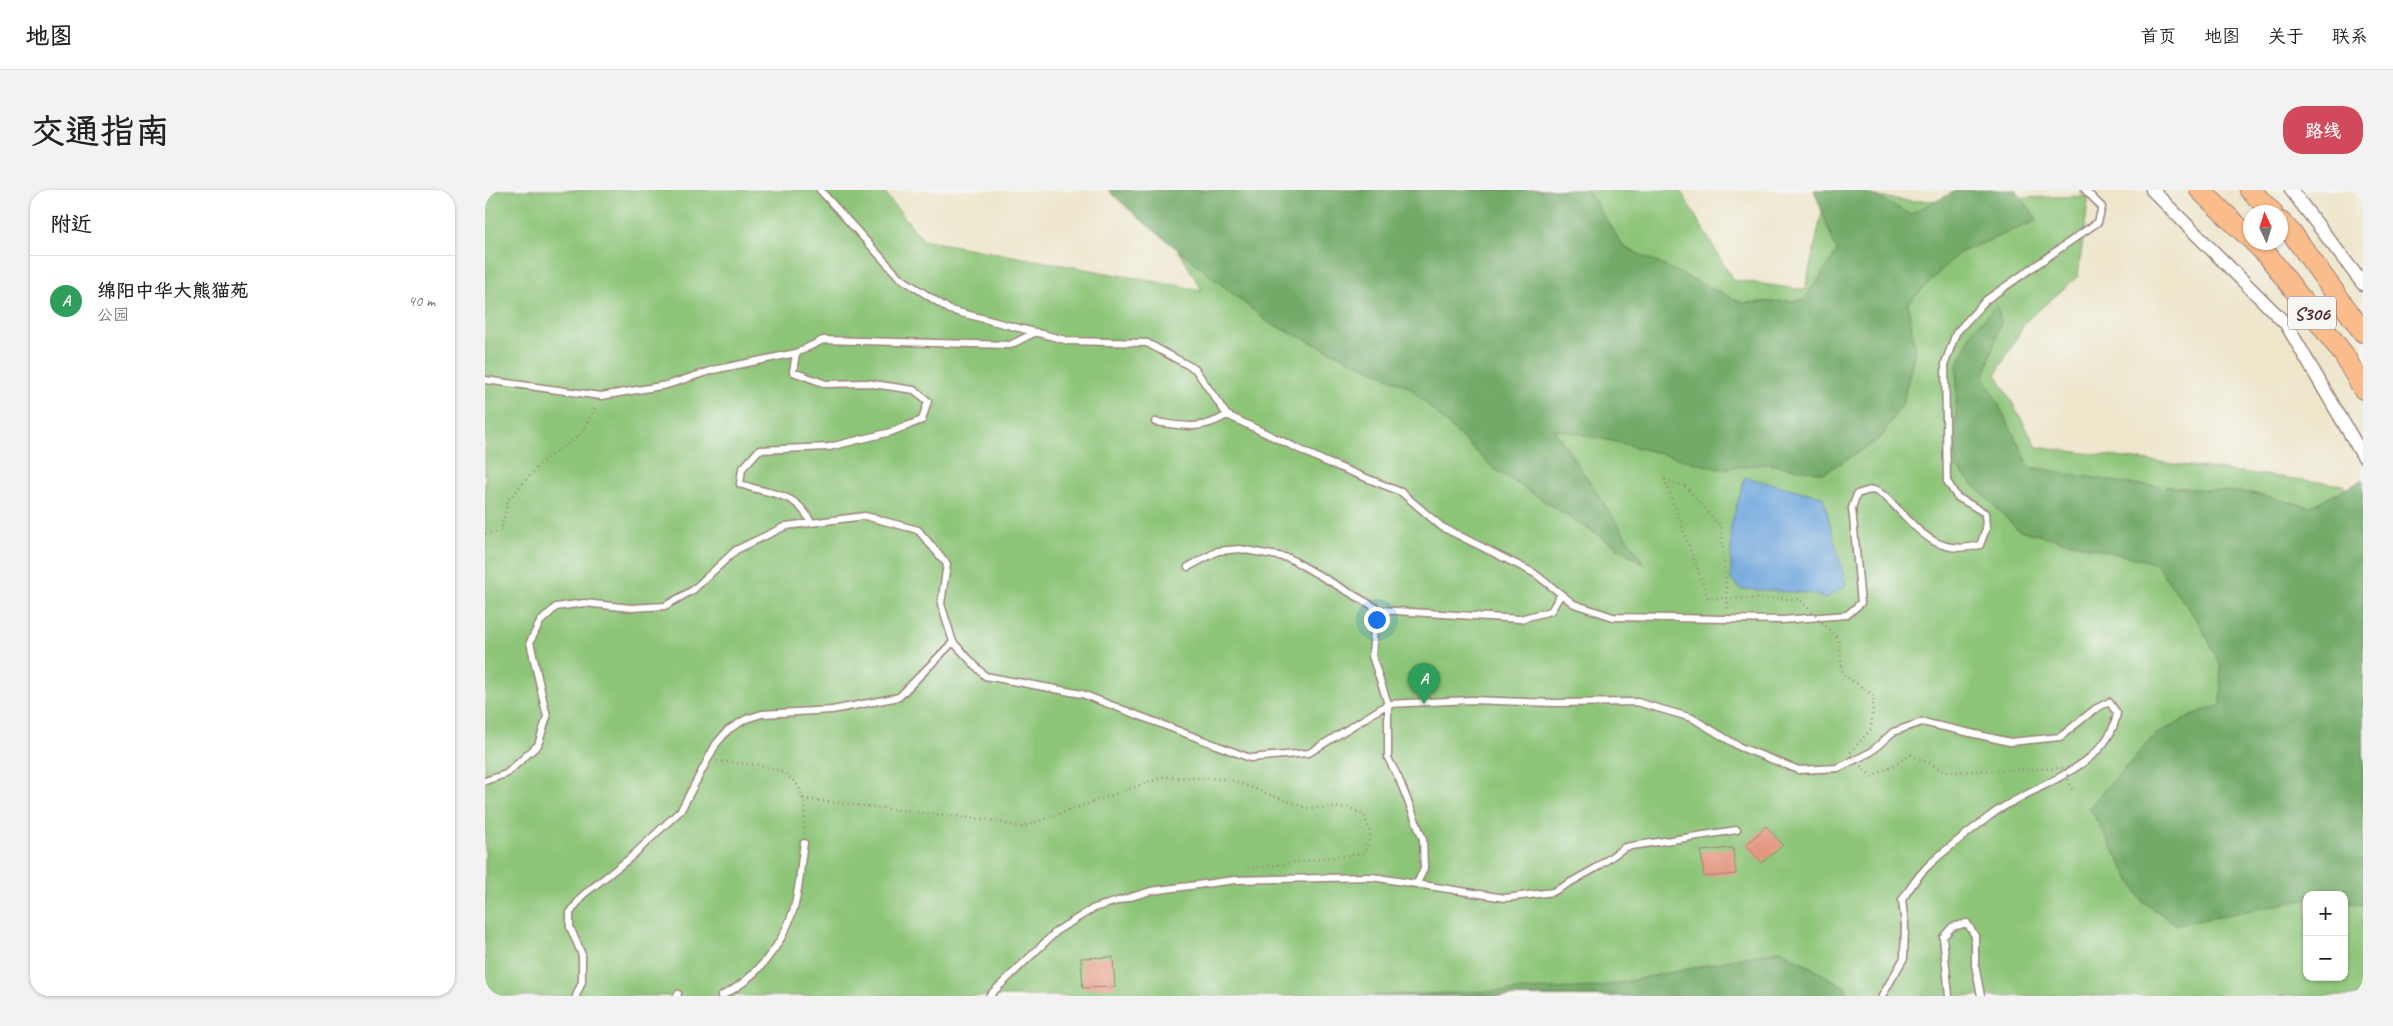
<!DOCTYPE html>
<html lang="zh">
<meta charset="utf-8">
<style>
body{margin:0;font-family:Caveat,"LXGW WenKai TC",sans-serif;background:#f2f2f2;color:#202124}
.controls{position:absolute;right:15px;bottom:15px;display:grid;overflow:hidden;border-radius:10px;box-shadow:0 1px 4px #0004}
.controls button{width:45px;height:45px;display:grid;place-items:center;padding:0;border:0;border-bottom:1px solid #e0e0e0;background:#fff;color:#202124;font:25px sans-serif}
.compass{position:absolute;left:1758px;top:15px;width:45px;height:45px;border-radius:50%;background:#fff;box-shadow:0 1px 4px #0004;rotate:356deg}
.you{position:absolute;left:891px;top:429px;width:18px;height:18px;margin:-12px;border:4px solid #fff;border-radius:50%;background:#1a73e8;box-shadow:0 0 0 8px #1a73e833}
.badge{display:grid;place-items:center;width:32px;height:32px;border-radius:50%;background:#d1495b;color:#fff;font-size:16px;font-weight:700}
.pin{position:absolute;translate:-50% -41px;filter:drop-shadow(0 1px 2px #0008)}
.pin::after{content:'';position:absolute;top:26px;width:18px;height:15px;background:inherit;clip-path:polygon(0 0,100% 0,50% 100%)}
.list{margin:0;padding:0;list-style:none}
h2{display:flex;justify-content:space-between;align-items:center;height:65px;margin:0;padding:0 20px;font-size:21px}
h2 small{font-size:16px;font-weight:400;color:#757577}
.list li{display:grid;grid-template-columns:32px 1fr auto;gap:15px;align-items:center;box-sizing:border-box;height:90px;padding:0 20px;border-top:1px solid #e0e0e0}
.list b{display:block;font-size:19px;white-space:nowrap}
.list p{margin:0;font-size:16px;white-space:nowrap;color:#757577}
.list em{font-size:16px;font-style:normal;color:#757577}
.map{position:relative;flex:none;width:1878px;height:806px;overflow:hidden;border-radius:20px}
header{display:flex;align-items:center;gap:30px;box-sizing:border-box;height:70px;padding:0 25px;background:#fff;border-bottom:1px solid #e0e0e0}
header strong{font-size:24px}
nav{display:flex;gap:28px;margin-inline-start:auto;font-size:18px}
.intro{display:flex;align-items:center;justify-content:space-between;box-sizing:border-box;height:120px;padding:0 30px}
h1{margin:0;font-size:35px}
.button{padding:12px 22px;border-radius:20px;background:#d1495b;color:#fff;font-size:18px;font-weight:700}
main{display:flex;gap:30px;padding:0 30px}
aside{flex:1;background:#fff;border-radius:20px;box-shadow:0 1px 4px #0004}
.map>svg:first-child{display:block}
.green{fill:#8dc578;stroke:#6c7252;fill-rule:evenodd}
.forest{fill:#72aa68;stroke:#5e644a}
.water{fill:#6ea6dd;stroke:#5c6284}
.building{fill:#e3947e}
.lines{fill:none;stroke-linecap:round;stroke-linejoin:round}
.service-casing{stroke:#9c827b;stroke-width:9}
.minor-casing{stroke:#9c827b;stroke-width:15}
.primary-casing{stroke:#9c827b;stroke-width:22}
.path{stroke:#9c827b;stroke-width:2.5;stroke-dasharray:1 4;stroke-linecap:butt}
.service{stroke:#fff;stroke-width:6}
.minor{stroke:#fff;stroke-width:12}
.primary{stroke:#f9bc8a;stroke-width:20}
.path-bridge{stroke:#9c827b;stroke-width:2.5;stroke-dasharray:1 4;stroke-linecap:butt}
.labels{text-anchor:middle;stroke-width:4;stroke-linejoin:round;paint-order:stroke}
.shield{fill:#f6f6f2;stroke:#7e6067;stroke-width:1}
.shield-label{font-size:19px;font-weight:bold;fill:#4a1f2b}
</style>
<header>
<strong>地图</strong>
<nav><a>首页</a><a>地图</a><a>关于</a><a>联系</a></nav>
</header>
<div class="intro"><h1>交通指南</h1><a class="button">路线</a></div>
<main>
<aside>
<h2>附近<small></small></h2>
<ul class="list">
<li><span class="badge" style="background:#2e9e5b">A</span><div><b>绵阳中华大熊猫苑</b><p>公园</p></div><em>40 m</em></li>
</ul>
</aside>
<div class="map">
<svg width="1878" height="806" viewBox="0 0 1878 806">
<rect width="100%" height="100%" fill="#f6f6f2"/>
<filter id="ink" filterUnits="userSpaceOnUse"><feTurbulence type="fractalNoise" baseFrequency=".02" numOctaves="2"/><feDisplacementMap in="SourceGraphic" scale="10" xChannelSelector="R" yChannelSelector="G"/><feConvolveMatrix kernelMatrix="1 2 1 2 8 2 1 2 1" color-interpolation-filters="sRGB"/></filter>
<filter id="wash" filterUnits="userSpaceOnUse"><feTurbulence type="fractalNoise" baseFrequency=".0096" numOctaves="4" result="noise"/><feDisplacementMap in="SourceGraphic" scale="20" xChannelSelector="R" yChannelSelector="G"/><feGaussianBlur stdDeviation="1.12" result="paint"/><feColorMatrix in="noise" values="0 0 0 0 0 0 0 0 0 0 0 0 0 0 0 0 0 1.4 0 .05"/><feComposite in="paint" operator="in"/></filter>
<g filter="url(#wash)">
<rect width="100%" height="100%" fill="#eee6cb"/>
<path class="green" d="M0,0H397L438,50L717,100L658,0H1195L1248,90L1320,100L1342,0L1424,11L1604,6L1593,86L1541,131L1511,184L1552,257L1858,295L1878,324V806H0ZM1822,705H1859V787H1822Z"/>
<path class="forest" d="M623,0H1102L1139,57L1258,113L1319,110L1352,62L1329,0H1377L1425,24L1473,0H1531L1553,30L1474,63L1423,113L1430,161L1418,213L1395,249L1339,283L1282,274L1234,279L1132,252L1069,239L1160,375L1009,279L924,197L784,133L655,29Z
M1512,115L1516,132L1499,186L1545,277L1645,294L1766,303L1825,317L1878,290V714L1859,713V705H1822V709L1692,735L1657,711L1604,617L1670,545L1712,523L1736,515L1735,474L1716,436L1670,373L1533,340L1470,276L1472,177L1487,141Z
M1296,760L1360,797L1363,806H888L1114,797Z"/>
<path class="water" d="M1260,287L1338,307L1361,395L1340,409L1326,403L1256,399L1246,390V335Z"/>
<g id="blocks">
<path class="building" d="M1281,636L1298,655L1277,673L1261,655Z
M1248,658L1251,684L1219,687L1216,661Z
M628,767L630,797L598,798L596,768Z"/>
</g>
</g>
<g filter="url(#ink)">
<use href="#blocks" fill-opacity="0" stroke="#9c827b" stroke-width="1"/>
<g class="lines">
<defs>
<path id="service" d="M335,0L414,87L465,120L584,151L662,153L710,179L742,225L839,271L916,302L957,337L1049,383L1089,414L1128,427L1297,430L1362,425L1376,413L1367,318L1372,304C1376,303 1383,300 1387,300C1396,301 1404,310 1409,315C1436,343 1453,366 1495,355L1501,339L1500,323L1472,307L1462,291L1460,173L1471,143L1501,110L1613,32L1617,17L1600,0
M0,190L116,206L182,195L228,180L311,163
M670,232C699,236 716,241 742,225
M326,333C312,301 284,305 255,294L257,279L274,260L344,257L406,242L437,230L443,211L429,200L381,193L341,194L308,182L311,163L338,150L525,155L551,142
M703,377L733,361L755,359L804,368L895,420L1035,429L1066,421L1076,404
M895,420L889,439L887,466L903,514V568L914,589L938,649L939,679L932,693
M0,591L21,584L53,555L62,527L45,452L55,432L71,417L99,413L146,418L180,416L208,400L251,360L301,336L380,326L433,340L462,374L456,414L468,452L500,486L597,504L765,568L824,563L903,514L986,510L1070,513L1152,512L1207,528L1255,557L1314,580L1353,578L1386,562L1408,542L1437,532L1525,552L1575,547L1610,519L1624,512L1632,523C1624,578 1548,595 1509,623C1489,638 1456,662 1440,679C1431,688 1424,700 1417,710L1420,735L1419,768L1397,806
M91,806L97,792V765L85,737V723L98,705L145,668L196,620L231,554L243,540L261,529L277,524L347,520L414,507L468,452
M192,806L193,804
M236,806C269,791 297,756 308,721C315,700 315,675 319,653
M504,806L573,740L609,718L666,701L750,690L887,687L1020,708L1068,702L1111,678L1140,657L1252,640
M1464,806L1458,747L1467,737L1482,733L1490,746V775L1496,806"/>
<path id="minor" d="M1667,0L1801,134L1878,266
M1806,0L1878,94"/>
<path id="primary" d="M1715,0L1766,49
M1765,0L1787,22
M1796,32L1809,46L1878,142
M1769,52L1784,67L1859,165L1878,199"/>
</defs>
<use href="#service" class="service-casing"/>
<use href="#minor" class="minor-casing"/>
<use href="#primary" class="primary-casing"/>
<path class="path" d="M1200,296L1236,337L1243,420
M0,344L16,341L23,310L57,272L96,244L111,216
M232,571C262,574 311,573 318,609C321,620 319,633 319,644
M318,609L504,630L537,637L678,587L743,589L821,618L863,617L879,625L886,644L879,663L763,679"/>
<use href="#service" class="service"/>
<use href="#minor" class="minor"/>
<use href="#primary" class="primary"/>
<path class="path-bridge" d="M1200,296L1180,290L1223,408L1314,409L1353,449L1358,484L1389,506L1386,539L1364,564L1387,587L1426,565L1462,582L1580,578L1588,603"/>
</g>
</g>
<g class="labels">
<rect class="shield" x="1803" y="106.5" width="48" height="33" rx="4"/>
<g class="shield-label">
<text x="1827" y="130">S306</text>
</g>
</g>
</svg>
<div class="controls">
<button>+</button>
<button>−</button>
</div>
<svg class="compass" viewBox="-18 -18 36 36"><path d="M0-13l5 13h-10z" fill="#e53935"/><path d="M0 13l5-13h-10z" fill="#757577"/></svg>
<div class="you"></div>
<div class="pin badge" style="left:939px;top:514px;background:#2e9e5b">A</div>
</div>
</main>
